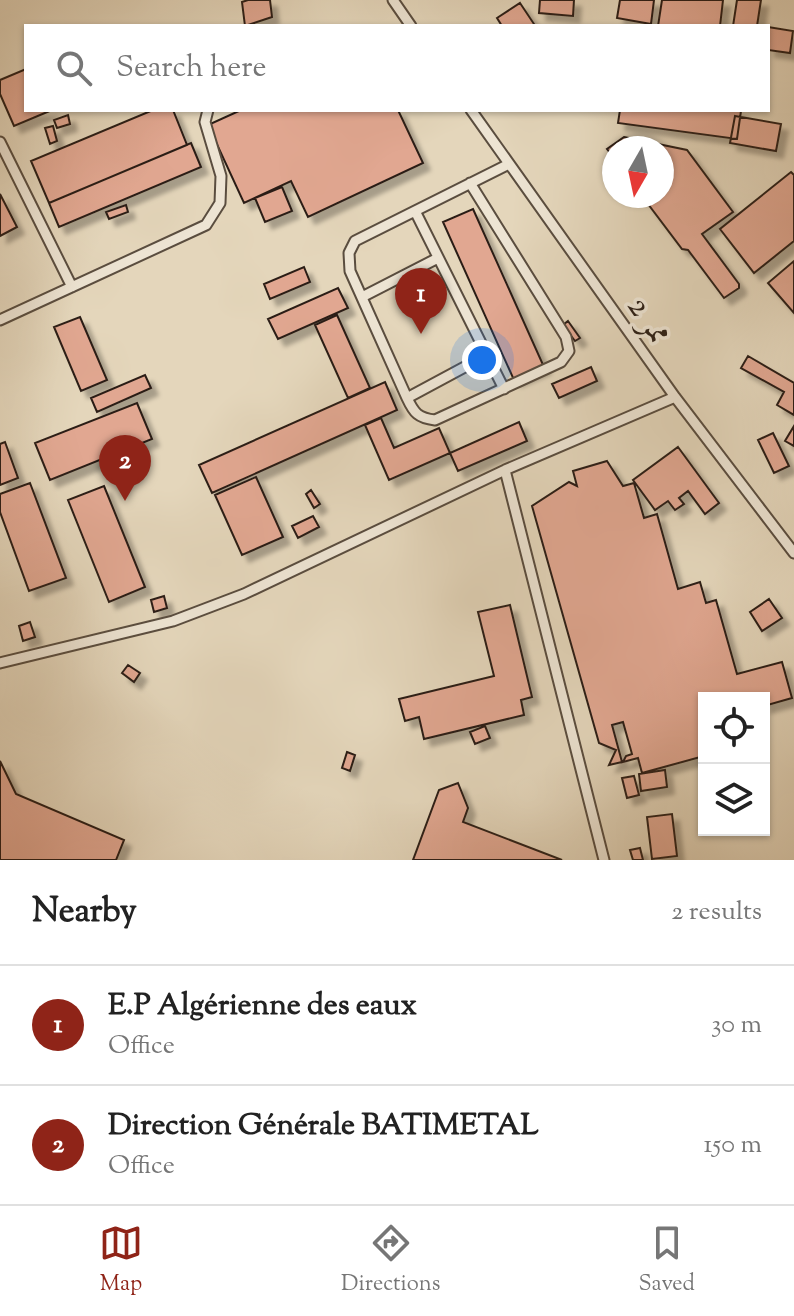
<!DOCTYPE html>
<meta charset="utf-8">
<style>
body{margin:0;font-family:"Sorts Mill Goudy",Amiri,serif;background:#f2f2f2;color:#222}
.controls{position:absolute;right:24px;bottom:24px;display:grid;overflow:hidden;border-radius:0px;box-shadow:0 2px 6px #0004}
.controls button{width:72px;height:72px;display:grid;place-items:center;padding:0;border:0;border-bottom:2px solid #e0e0e0;background:#fff;color:#222;font:40px sans-serif}
.compass{position:absolute;left:602px;top:136px;width:72px;height:72px;border-radius:50%;background:#fff;box-shadow:0 2px 6px #0004;rotate:189deg}
.you{position:absolute;left:482px;top:360px;width:28px;height:28px;margin:-20px;border:6px solid #fff;border-radius:50%;background:#1a73e8;box-shadow:0 0 0 12px #1a73e833}
.badge{display:grid;place-items:center;width:52px;height:52px;border-radius:50%;background:#8f2418;color:#fff;font-size:26px;font-weight:700}
.pin{position:absolute;translate:-50% -66px;filter:drop-shadow(0 2px 4px #0008)}
.pin::after{content:'';position:absolute;top:42px;width:28px;height:24px;background:inherit;clip-path:polygon(0 0,100% 0,50% 100%)}
.list{margin:0;padding:0;list-style:none}
h2{display:flex;justify-content:space-between;align-items:center;height:104px;margin:0;padding:0 32px;font-size:34px}
h2 small{font-size:26px;font-weight:400;color:#767676}
.list li{display:grid;grid-template-columns:52px 1fr auto;gap:24px;align-items:center;box-sizing:border-box;height:120px;padding:0 32px;border-top:2px solid #e0e0e0}
.list b{display:block;font-size:30px;white-space:nowrap}
.list p{margin:0;font-size:26px;white-space:nowrap;color:#767676}
.list em{font-size:26px;font-style:normal;color:#767676}
.icon{flex:none;width:44px;height:44px;fill:none;stroke:currentColor;stroke-width:2;stroke-linecap:round;stroke-linejoin:round}
.map{position:relative;flex:none;width:794px;height:860px;overflow:hidden}
.search{position:absolute;background:#fff;box-shadow:0 2px 6px #0004;left:24px;right:24px;top:24px;height:88px;display:flex;align-items:center;gap:20px;box-sizing:border-box;padding:0 28px;border-radius:0px;color:#767676;font-size:30px}
.sheet{height:344px;background:#fff}
nav{display:flex;justify-content:space-around;align-items:center;box-sizing:border-box;height:112px;border-top:2px solid #e0e0e0;background:#fff;font-size:22px;color:#767676}
nav a{display:grid;justify-items:center;gap:4px}
nav .on{color:#8f2418}
.map>svg:first-child{display:block}
.building{fill:#e1a791;stroke:#2c1f16;stroke-width:2;filter:url(#shadow)}
.lines{fill:none;stroke-linecap:round;stroke-linejoin:round}
.lane-casing{stroke:#5a4d3f;stroke-width:13}
.lane{stroke:#ede4d3;stroke-width:9}
.labels{text-anchor:middle;stroke-width:7;stroke-linejoin:round;paint-order:stroke}
.street-label{font-size:34px;fill:#2c1f16;stroke:#ede4d3}
</style>
<div class="map">
<svg width="794" height="860" viewBox="0 0 794 860">
<defs>
<filter id="shadow"><feDropShadow dx="7" dy="7" stdDeviation="2" flood-color="#0004"/></filter>
</defs>
<rect width="100%" height="100%" fill="#e4d6bb"/>
<filter id="stains"><feTurbulence type="fractalNoise" baseFrequency=".0025" numOctaves="4"/><feColorMatrix values="0 0 0 0 .2 0 0 0 0 .09 0 0 0 0 .02 0 0 0 .5 -.17"/></filter>
<radialGradient id="worn" r=".72"><stop offset=".6" stop-color="#630" stop-opacity="0"/><stop offset="1" stop-color="#630" stop-opacity=".3"/></radialGradient>
<path class="building" d="M248,0H270L272,17L245,26L242,2Z
M540,0H574L573,16L539,13Z
M620,0H654L651,24L617,18Z
M662,0H723L720,26H658Z
M737,0H761L757,26H733Z
M520,3L534,24L532,26H502L497,18Z
M768,27L793,31L790,53L768,50Z
M26,69V110H52L14,126L0,94V80Z
M153,110H173L187,145L49,203L31,161Z
M241,110H398L423,163L308,217L291,181L244,203L208,125Z
M620,110H735L741,111L737,139L618,123Z
M68,115L70,124L57,128L54,120Z
M735,116L781,124L776,151L730,143Z
M53,126L57,141L50,144L45,128Z
M624,137L687,150L733,212L702,234L739,284V288L724,298L688,250L682,249L642,196H662V148H614V158L607,149Z
M191,143L201,167L59,227L49,203Z
M791,172L794,175V241L754,273L720,229Z
M282,187L292,211L265,222L255,198Z
M0,194L17,227L0,236Z
M126,205L128,212L109,219L106,212Z
M473,209L544,367L514,380L443,222Z
M794,261V313L768,283Z
M304,267L310,282L270,299L264,284Z
M338,288L348,308L278,339L268,319Z
M337,315L370,388L348,398L315,325Z
M80,317L107,380L81,391L54,327Z
M568,321L580,338L575,341L563,325Z
M748,356L794,383V415L777,405L784,392L741,368Z
M591,367L597,381L559,398L552,384Z
M145,375L151,388L97,412L91,398Z
M385,382L397,410L212,493L199,465Z
M137,403L152,439L50,480L35,443Z
M381,418L394,448L439,428L450,453L389,480L365,425Z
M519,422L527,441L458,471L450,453Z
M794,426V446L785,441Z
M773,433L789,466L774,473L758,440Z
M5,442L18,478L0,485V444Z
M678,447L719,503L705,514L688,491L679,498L684,504L675,510L668,501L655,510L633,480Z
M607,461L623,486L634,483L644,518L657,514L678,589L700,582L706,603L716,600L737,674L782,662L792,698L764,706V698H704V756L642,773L638,758L623,762L626,756L632,754L623,722L612,725L622,762L609,765L616,750L599,743L532,506L569,482L577,486L573,471Z
M256,477L283,537L242,555L215,495Z
M30,483L66,578L29,591L0,512V494Z
M104,486L145,587L109,602L68,500Z
M311,490L320,504L314,508L306,494Z
M313,516L319,527L298,538L292,526Z
M164,596L167,608L154,612L151,600Z
M769,599L782,618L762,631L750,612Z
M510,605L532,697L521,700L524,715L424,739L419,717L405,721L399,699L494,676L478,612Z
M30,622L35,637L23,641L19,626Z
M128,665L140,673L134,682L122,673Z
M485,726L490,738L475,744L470,732Z
M347,752L355,755L350,771L342,768Z
M0,761L16,794L124,840L116,860H0Z
M665,770L667,787L641,791L639,774Z
M634,776L639,795L627,798L622,778Z
M458,783L468,808L463,822L562,860H413L439,790Z
M672,814L677,856L652,859L647,817Z
M640,848L643,860H633L630,850Z"/>
<g class="lines">
<defs>
<path id="lane" d="M393,0L411,26
M471,110L675,397L794,553
M0,142L72,287
M470,183L566,337L569,351L561,362L435,420C418,418 414,413 407,398L350,271L349,253L355,241L509,164
M415,211L504,389
M362,297L438,258
M0,320L206,225L220,203L221,176L205,122L208,110
M407,398L487,355
M505,470L604,860
M0,663L173,621L244,594L505,470L675,397"/>
</defs>
<use href="#lane" class="lane-casing"/>
<use href="#lane" class="lane"/>
</g>
<g class="labels">
<g class="street-label">
<text transform="translate(651 319) rotate(55)" y="12">ممر 2</text>
</g>
</g>
<rect width="100%" height="100%" filter="url(#stains)"/>
<rect width="100%" height="100%" fill="url(#worn)"/>
</svg>
<div class="controls">
<button><svg class="icon" aria-label="locate" viewBox="0 0 24 24"><circle cx="12" cy="12" r="6"/><path d="M12 2v4M12 18v4M2 12h4M18 12h4"/></svg></button>
<button><svg class="icon" aria-label="layers" viewBox="0 0 24 24"><path d="M12 4l9 5-9 5-9-5zM3 14l9 5 9-5"/></svg></button>
</div>
<svg class="compass" viewBox="-18 -18 36 36"><path d="M0-13l5 13h-10z" fill="#e53935"/><path d="M0 13l5-13h-10z" fill="#767676"/></svg>
<div class="you"></div>
<div class="pin badge" style="left:421px;top:334px">1</div>
<div class="pin badge" style="left:125px;top:501px">2</div>
<div class="search"><svg class="icon" aria-label="search" viewBox="0 0 24 24"><circle cx="10" cy="10" r="6"/><path d="M15 15l6 6"/></svg>Search here</div>
</div>
<section class="sheet">
<h2>Nearby<small>2 results</small></h2>
<ul class="list">
<li><span class="badge">1</span><div><b>E.P Algérienne des eaux</b><p>Office</p></div><em>30 m</em></li>
<li><span class="badge">2</span><div><b>Direction Générale BATIMETAL</b><p>Office</p></div><em>150 m</em></li>
</ul>
</section>
<nav>
<a class="on"><svg class="icon" aria-label="map" viewBox="0 0 24 24"><path d="M3 6l6-2 6 2 6-2v14l-6 2-6-2-6 2zM9 4v14M15 6v14"/></svg>Map</a>
<a><svg class="icon" aria-label="directions" viewBox="0 0 24 24"><path d="M12 3l9 9-9 9-9-9zM9 14v-3h6M13 9l2 2-2 2"/></svg>Directions</a>
<a><svg class="icon" aria-label="saved" viewBox="0 0 24 24"><path d="M7 4h10v16l-5-4-5 4z"/></svg>Saved</a>
</nav>
